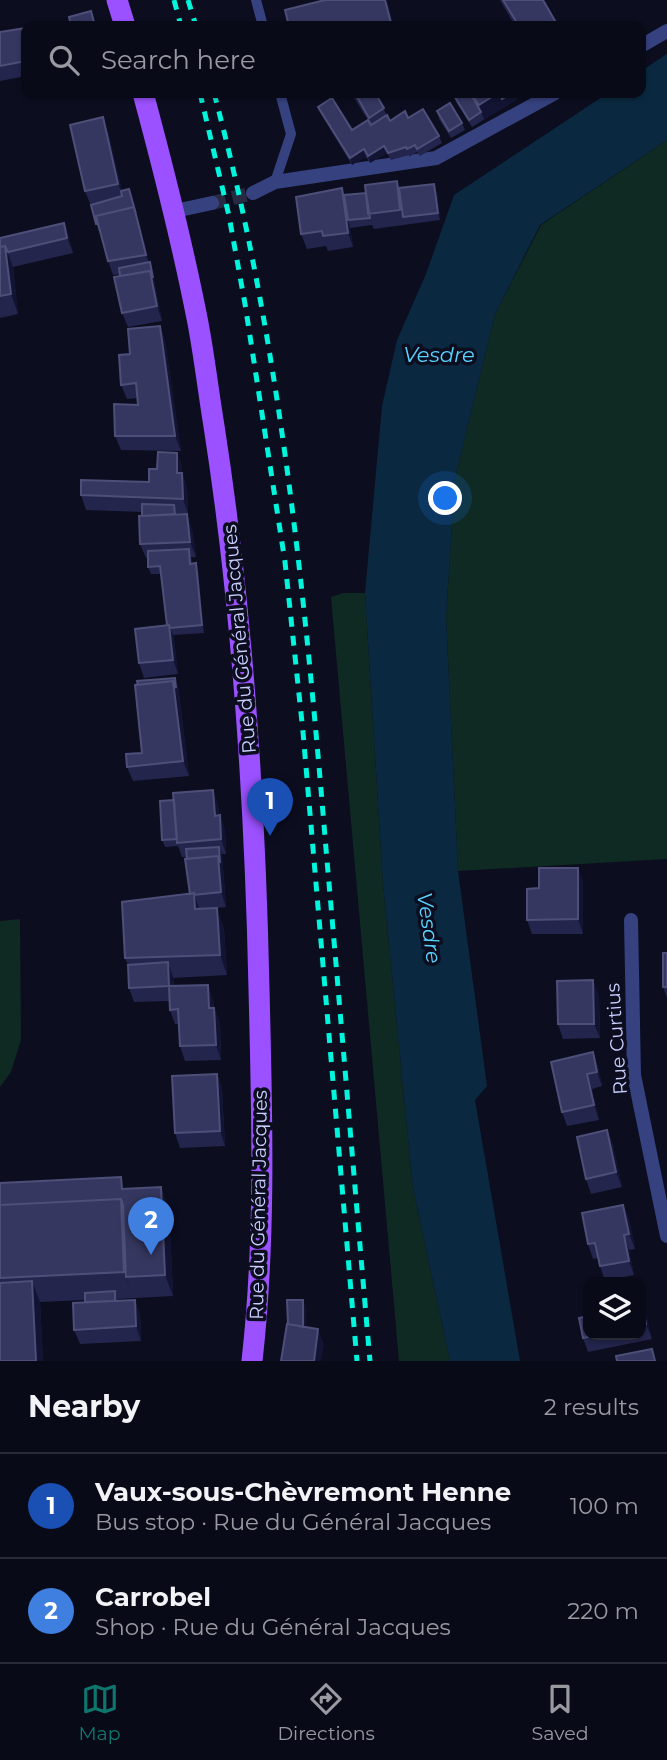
<!DOCTYPE html>
<meta charset="utf-8">
<style>
body{margin:0;font-family:Montserrat,sans-serif;background:#121320;color:#f1f3f6}
.controls{position:absolute;right:21px;bottom:21px;display:grid;overflow:hidden;border-radius:14px;box-shadow:0 2px 5px #0004}
.controls button{width:63px;height:63px;display:grid;place-items:center;padding:0;border:0;border-bottom:2px solid #292b36;background:#090a17;color:#f1f3f6;font:35px sans-serif}
.you{position:absolute;left:446px;top:499px;width:24px;height:24px;margin:-18px;border:5px solid #fff;border-radius:50%;background:#1a73e8;box-shadow:0 0 0 10px #1a73e833}
.badge{display:grid;place-items:center;width:46px;height:46px;border-radius:50%;background:#0f766e;color:#fff;font-size:23px;font-weight:700}
.pin{position:absolute;translate:-50% -58px;filter:drop-shadow(0 2px 4px #0008)}
.pin::after{content:'';position:absolute;top:37px;width:24px;height:21px;background:inherit;clip-path:polygon(0 0,100% 0,50% 100%)}
.list{margin:0;padding:0;list-style:none}
h2{display:flex;justify-content:space-between;align-items:center;height:91px;margin:0;padding:0 28px;font-size:30px}
h2 small{font-size:23px;font-weight:400;color:#999aa1}
.list li{display:grid;grid-template-columns:46px 1fr auto;gap:21px;align-items:center;box-sizing:border-box;height:105px;padding:0 28px;border-top:2px solid #292b36}
.list b{display:block;font-size:26px;white-space:nowrap}
.list p{margin:0;font-size:23px;white-space:nowrap;color:#999aa1}
.list em{font-size:23px;font-style:normal;color:#999aa1}
.icon{flex:none;width:38px;height:38px;fill:none;stroke:currentColor;stroke-width:2;stroke-linecap:round;stroke-linejoin:round}
.map{position:relative;flex:none;width:667px;height:1361px;overflow:hidden}
.search{position:absolute;background:#090a17;box-shadow:0 2px 5px #0004;left:21px;right:21px;top:21px;height:77px;display:flex;align-items:center;gap:18px;box-sizing:border-box;padding:0 24px;border-radius:14px;color:#999aa1;font-size:26px}
.sheet{height:301px;background:#090a17}
nav{display:flex;justify-content:space-around;align-items:center;box-sizing:border-box;height:98px;border-top:2px solid #292b36;background:#090a17;font-size:19px;color:#999aa1}
nav a{display:grid;justify-items:center;gap:4px}
nav .on{color:#0f766e}
.map>svg:first-child{display:block}
.green{fill:#0f2923}
.water{fill:#0a2940}
.lines{fill:none;stroke-linecap:round;stroke-linejoin:round}
.street-tunnel{stroke:#282a41;stroke-width:14;stroke-dasharray:14 7;stroke-linecap:butt}
.lane{stroke:#36427f;stroke-width:10}
.street{stroke:#36427f;stroke-width:14}
.primary{stroke:#9b51ff;stroke-width:21}
.rail{stroke:#00f5dc;stroke-width:5;stroke-dasharray:10 9;stroke-linecap:butt}
.wall{fill:#24254d}
.shaded-wall{fill:#131433}
.building{fill:#363760;stroke:#4d4f79;stroke-width:2}
.labels{text-anchor:middle;stroke-width:7;stroke-linejoin:round;paint-order:stroke}
.street-label{font-size:19px;fill:#cacfff;stroke:#0c0d1f}
.water-label{font-size:21px;font-style:italic;fill:#58d4ff;stroke:#0c0d1f}
</style>
<div class="map">
<svg width="667" height="1361" viewBox="0 0 667 1361">
<rect width="100%" height="100%" fill="#0c0d1f"/>
<path class="green" d="M667,140V859L458,871L446,616L455,478L495,314L541,225Z
M343,593H365L383,883L413,1188L450,1361H399L331,597Z
M20,919L21,1040L11,1072L0,1087V921Z"/>
<path class="water" d="M667,54V140L540,225L495,314L455,478L446,616L458,871L487,1086L475,1100L520,1361H450L413,1188L383,883L365,593L382,406L397,340L426,274L454,195L608,93H641V71Z"/>
<g class="lines">
<path class="street-tunnel" d="M212,203L253,193"/>
<path class="lane" d="M256,0L263,26
M275,182L291,134L280,93"/>
<path class="street" d="M641,46L667,31
M253,193L275,182L436,158L555,93
M175,211L212,203
M631,920L634,1075L667,1236"/>
<path class="primary" d="M117,0L125,26
M143,93C163,167 182,242 197,318C204,353 208,390 214,426C243,612 255,800 259,989C262,1113 266,1237 252,1361"/>
<path class="rail" d="M174,0L181,26
M188,0L196,26
M200,93L229,216L245,304L285,562L303,732L357,1361
M214,93C280,339 305,595 326,849C341,1019 355,1190 370,1361"/>
</g>
<path class="wall" d="M500,0H543L558,26H515Z
M26,28V76L0,81V32Z
M351,93H375L390,121L408,118L439,136L442,143L420,156L417,152L409,157V155L391,160L387,153L370,163L366,157L352,165L321,114L318,107L352,130L368,120Z
M455,93H527L472,127L456,102L453,94Z
M437,111L462,123L465,130L451,138L439,119Z
M108,132L122,191L139,221L149,262L152,270L162,321L128,327L122,313L120,274L113,275L108,261L100,232H99L91,206L85,191Z
M397,181L399,188L437,192L440,220L374,229L372,225L350,228L353,247L328,251L326,246L307,249L301,234L342,188L344,195L366,193Z
M64,223L69,238L73,253L13,267L18,314L0,318V238Z
M160,326L165,341L181,451L121,450L115,436L138,405L137,398L127,399L121,385L130,354Z
M177,453L182,467V474L187,487L188,513H177V514L192,529L196,557H191L192,564L198,571L204,633L173,635L174,639L178,674L144,678L139,663L167,625L161,574H151L148,567V558H146L140,544L142,512L86,510L81,495L149,482L157,469Z
M178,686L189,776L133,781L127,767L142,753Z
M218,804L219,815L225,830L226,854H222L226,907L216,908L224,929L227,975L173,978L174,986L213,999L214,1008L220,1023L221,1060L185,1061L180,1046L179,1024H175L170,1010L169,1001L134,1002L129,988L128,965L125,958L190,894L187,857H182L178,846L165,847L162,840Z
M583,882V934H532L527,920Z
M667,953V998L663,987Z
M599,995L600,1038L563,1039L558,1024Z
M593,1052L598,1067L602,1086L592,1089L599,1120L567,1126L562,1112Z
M217,1074L222,1089L225,1146L180,1148L175,1133Z
M607,1130L613,1145L622,1187L591,1194L586,1179Z
M0,1183L125,1189L169,1208L173,1296L118,1299V1301L135,1300L140,1314L141,1341L80,1344L74,1330L85,1300L40,1302L43,1361H0Z
M623,1205L629,1219L635,1249L629,1250L634,1275L605,1281L600,1266L598,1258L593,1259L588,1244Z
M641,1297L644,1307L652,1339L588,1352L583,1338L588,1335H641Z"/>
<path class="shaded-wall" d="M385,0H387L389,7L394,26H392L391,23Z
M498,93H527L484,120L479,105Z
M103,117L108,132L124,198L118,184Z
M384,146L387,153L370,163L368,156Z
M364,149L366,157L352,165L350,158Z
M397,181L402,196L403,217L400,210Z
M434,184L437,192L440,220L438,213Z
M342,188L347,203L348,220L350,228L353,247L348,233Z
M129,189L139,221L151,268L150,262L152,270L162,321L157,306L150,271L151,269L146,255Z
M64,223L69,238L73,253L67,238Z
M5,246L13,267L18,314L11,294Z
M160,326L165,341L181,451L175,436Z
M177,453L182,467V474L187,487L188,513L183,499L177,473Z
M187,514L192,529L196,557L190,542Z
M196,563L198,571L204,633L202,625Z
M169,625L174,639L178,674L173,660Z
M175,678L178,686L179,696L176,688Z
M173,681L179,696L189,776L183,761Z
M213,790L218,804L220,830L215,816Z
M220,815L225,830L226,854L221,839Z
M219,847L222,854L226,907L221,892L218,856Z
M578,868L583,882V934L578,919Z
M194,893L201,914L195,909Z
M217,908L224,929L227,975L220,955Z
M168,962L173,977L174,1001L169,986Z
M593,980L599,995L600,1038L594,1024Z
M208,985L213,999L214,1023L209,1008Z
M214,1008L220,1023L221,1060L216,1045Z
M593,1052L598,1067L602,1086L597,1072Z
M217,1074L222,1089L225,1146L220,1131Z
M587,1074L592,1089L599,1120L594,1105Z
M607,1130L613,1145L622,1187L616,1172Z
M161,1187L169,1208L173,1296L165,1275Z
M121,1199L130,1226L126,1277L133,1298L124,1272Z
M623,1205L629,1219L635,1249L629,1234Z
M624,1235L629,1250L634,1275L629,1261Z
M32,1281L40,1302L43,1361H36Z
M641,1297L644,1307L652,1339L646,1324Z
M135,1300L140,1314L141,1341L136,1326Z
M303,1300L306,1307V1334L303,1327Z
M318,1329L324,1344L321,1361H314Z"/>
<path class="building" d="M325,0H385L391,23L379,26H289L285,10Z
M503,0H543L558,26H519Z
M91,11L95,26H71L69,17Z
M26,28V61L0,66V32Z
M355,93H375L384,108L369,118Z
M455,93H470L481,112L469,120L453,94Z
M471,93H498L479,105Z
M499,93H512L502,99Z
M332,98L352,130L368,120L371,125L387,115L390,121L405,111L408,118L423,109L439,136L417,149L415,145L407,149L406,147L388,153L384,146L368,156L364,149L350,158L318,107Z
M450,103L462,123L449,131L437,111Z
M103,117L118,184L85,191L70,125Z
M397,181L400,210L368,214L365,185Z
M434,184L438,213L403,217L399,188Z
M342,188L348,233L323,236L322,231L301,234L296,197Z
M129,189L136,214L134,207L96,216L98,224H96L91,205L122,196L121,191Z
M366,193L370,218L348,220L344,195Z
M134,207L146,255L108,261L96,216Z
M64,223L67,238L8,252L5,246L0,247V238Z
M5,246L11,294L0,296V247Z
M150,262L153,278L150,271L120,276L119,268Z
M150,271L157,306L122,313L114,277Z
M160,326L175,436H115L114,404L138,405L136,383L121,385L119,355L130,354L128,329Z
M158,452L177,453V473H182L183,499L81,495V480L149,482V469H157Z
M142,504L174,505L175,514L142,516Z
M187,514L190,542L140,544L139,516Z
M189,549L190,564L196,563L202,625L170,628L169,625H167L160,566L148,567V551Z
M169,625L173,660L139,663L135,629Z
M175,678L176,688L173,681L138,685L137,681Z
M173,681L183,761L127,767L126,754L142,753L135,685Z
M213,790L215,816L220,815L221,839L177,843L173,793Z
M174,800L177,839L162,840L160,801Z
M219,847L220,863L218,856L187,859L186,849Z
M218,856L221,892L194,895V893L190,894L185,859Z
M539,868H578V919L527,920V889L539,888Z
M194,893L195,909L217,908L220,955L125,958L122,902Z
M663,953H667V987H663Z
M168,962L169,986L129,988L128,965Z
M593,980L594,1024H558L557,981Z
M208,985L209,1008H214L216,1045L180,1046L178,1009L170,1010L169,986Z
M593,1052L597,1072L587,1074L594,1105L562,1112L551,1062Z
M217,1074L220,1131L175,1133L172,1076Z
M607,1130L616,1172L586,1179L577,1137Z
M121,1177L122,1189L161,1187L165,1275L126,1277L123,1205L121,1199L0,1205V1183Z
M121,1199L124,1272L0,1278V1205Z
M623,1205L629,1234L624,1235L629,1261L600,1266L595,1243L588,1244L582,1213Z
M32,1281L36,1361H0V1283Z
M115,1291V1301L85,1302V1293Z
M135,1300L136,1326L74,1330L73,1303Z
M287,1300H303V1327L288,1324Z
M641,1300L646,1324L641,1325Z
M588,1316V1335H597L583,1338L579,1318Z
M287,1324L318,1329L314,1361H281Z
M652,1349L655,1361H617L616,1356Z"/>
<g class="labels">
<g class="street-label">
<text transform="translate(239 639) rotate(-95)" y="7">Rue du Général Jacques</text>
<text transform="translate(616 1039) rotate(-94)" y="7">Rue Curtius</text>
<text transform="translate(258 1205) rotate(-89)" y="7">Rue du Général Jacques</text>
</g>
<g class="water-label">
<text x="439" y="362">Vesdre</text>
<text transform="translate(429 928) rotate(82)" y="7">Vesdre</text>
</g>
</g>
</svg>
<div class="controls">
<button><svg class="icon" aria-label="layers" viewBox="0 0 24 24"><path d="M12 4l9 5-9 5-9-5zM3 14l9 5 9-5"/></svg></button>
</div>
<div class="you"></div>
<div class="pin badge" style="left:270px;top:836px;background:#1a4fb4">1</div>
<div class="pin badge" style="left:151px;top:1255px;background:#3f7fe0">2</div>
<div class="search"><svg class="icon" aria-label="search" viewBox="0 0 24 24"><circle cx="10" cy="10" r="6"/><path d="M15 15l6 6"/></svg>Search here</div>
</div>
<section class="sheet">
<h2>Nearby<small>2 results</small></h2>
<ul class="list">
<li><span class="badge" style="background:#1a4fb4">1</span><div><b>Vaux-sous-Chèvremont Henne</b><p>Bus stop · Rue du Général Jacques</p></div><em>100 m</em></li>
<li><span class="badge" style="background:#3f7fe0">2</span><div><b>Carrobel</b><p>Shop · Rue du Général Jacques</p></div><em>220 m</em></li>
</ul>
</section>
<nav>
<a class="on"><svg class="icon" aria-label="map" viewBox="0 0 24 24"><path d="M3 6l6-2 6 2 6-2v14l-6 2-6-2-6 2zM9 4v14M15 6v14"/></svg>Map</a>
<a><svg class="icon" aria-label="directions" viewBox="0 0 24 24"><path d="M12 3l9 9-9 9-9-9zM9 14v-3h6M13 9l2 2-2 2"/></svg>Directions</a>
<a><svg class="icon" aria-label="saved" viewBox="0 0 24 24"><path d="M7 4h10v16l-5-4-5 4z"/></svg>Saved</a>
</nav>
